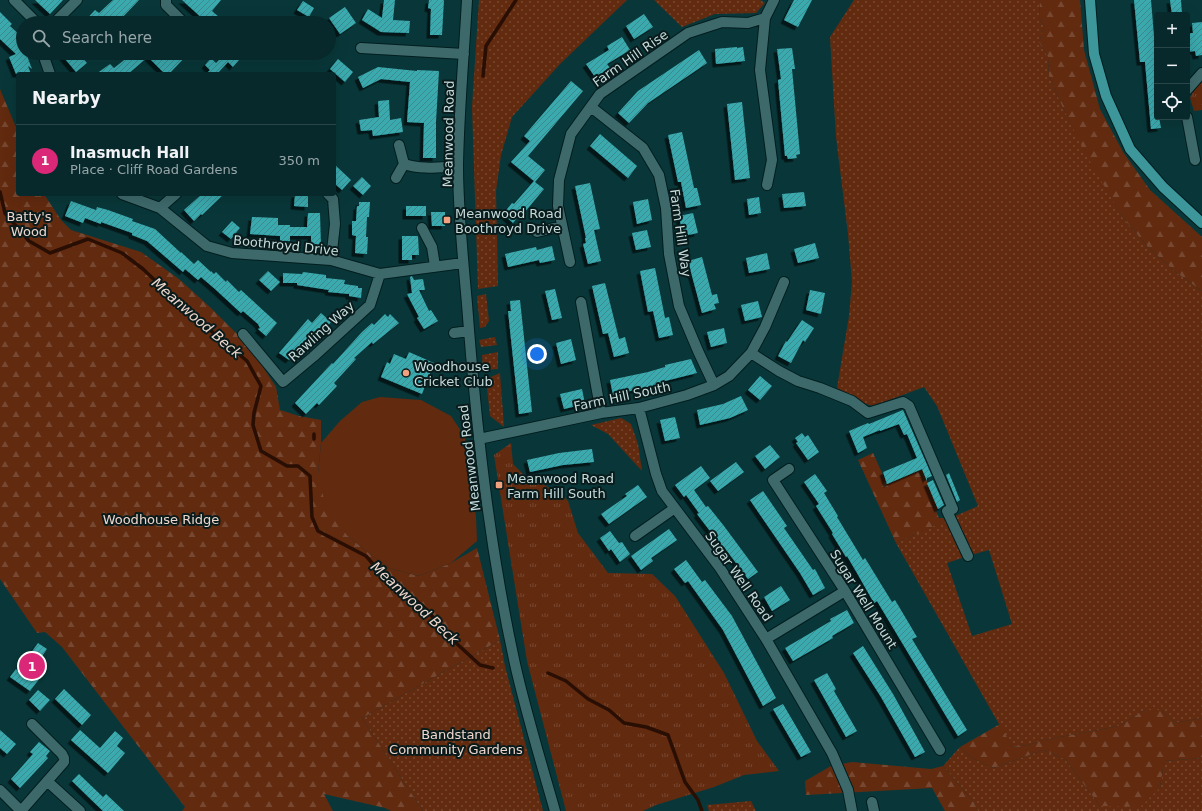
<!DOCTYPE html>
<meta charset="utf-8">
<style>
body{margin:0;font-family:"DejaVu Sans",sans-serif;background:#153537;color:#f1f3f6}
.controls{position:absolute;right:12px;top:12px;display:grid;overflow:hidden;border-radius:4px;box-shadow:0 4px 16px #0002}
.controls button{width:36px;height:36px;display:grid;place-items:center;padding:0;border:0;border-bottom:1px solid #284547;background:#07292b;color:#f1f3f6;font:20px sans-serif}
.you{position:absolute;left:537px;top:354px;width:14px;height:14px;margin:-10px;border:3px solid #fff;border-radius:50%;background:#1a73e8;box-shadow:0 0 0 6px #1a73e833}
.badge{display:grid;place-items:center;width:26px;height:26px;border-radius:50%;background:#db2777;color:#fff;font-size:13px;font-weight:700}
.pin{position:absolute;translate:-50% -50%;border:2px solid #fff;box-shadow:0 1px 4px #0006}
.list{margin:0;padding:0;list-style:none}
h2{display:flex;justify-content:space-between;align-items:center;height:52px;margin:0;padding:0 16px;font-size:17px}
h2 small{font-size:13px;font-weight:400;color:#98a6a9}
.list li{display:grid;grid-template-columns:26px 1fr auto;gap:12px;align-items:center;box-sizing:border-box;height:72px;padding:0 16px;border-top:1px solid #284547}
.list b{display:block;font-size:15px;white-space:nowrap}
.list p{margin:0;font-size:13px;white-space:nowrap;color:#98a6a9}
.list em{font-size:13px;font-style:normal;color:#98a6a9}
.icon{flex:none;width:22px;height:22px;fill:none;stroke:currentColor;stroke-width:2;stroke-linecap:round;stroke-linejoin:round}
.map{position:relative;flex:none;width:1202px;height:811px;overflow:hidden}
.search{position:absolute;background:#07292b;box-shadow:0 4px 16px #0002;left:16px;top:16px;width:320px;height:44px;display:flex;align-items:center;gap:10px;box-sizing:border-box;padding:0 14px;border-radius:22px;color:#98a6a9;font-size:15px}
.panel{position:absolute;background:#07292b;box-shadow:0 4px 16px #0002;left:16px;top:72px;width:320px;height:124px;border-radius:4px}
.map>svg:first-child{display:block}
.grass{fill:url(#grass-dots)}
.forest{fill:url(#forest-firs)}
.park{fill:url(#park-tufts)}
.pitch{fill:#622a0f}
.lines{fill:none;stroke-linecap:round;stroke-linejoin:round}
.stream{stroke:#290e03;stroke-width:3.5}
.building{fill:url(#building-hatch);filter:url(#shadow)}
.minor-casing{stroke:#001d1f;stroke-width:12}
.major-casing{stroke:#001d1f;stroke-width:12}
.minor{stroke:#3e696b;stroke-width:10}
.major{stroke:#3c969a;stroke-width:10}
.poi-dot{fill:#f2a17e;stroke:#0a1b1c;stroke-width:1.5}
.labels{text-anchor:middle;stroke-width:4;stroke-linejoin:round;paint-order:stroke}
.street-label{font-size:13px;fill:#c4dadb;stroke:#0a1b1c}
.poi-label{font-size:13px;fill:#c4dadb;stroke:#0a1b1c;text-anchor:start}
.park-label{font-size:13px;fill:#eed6cc;stroke:#0a1b1c}
.water-label{font-size:14px;font-style:italic;fill:#efd7cc;stroke:#0a1b1c}
</style>
<div class="map">
<svg width="1202" height="811" viewBox="0 0 1202 811">
<defs>
<pattern id="grass-dots" width="8" height="8" patternUnits="userSpaceOnUse"><rect width="8" height="8" fill="#622a0f"/><path d="M2 2h.1M6 6h.1" fill="none" stroke="#774831" stroke-width="1.8" stroke-linecap="round"/></pattern>
<pattern id="forest-firs" width="22" height="20" patternUnits="userSpaceOnUse"><rect width="22" height="20" fill="#622a0f"/><path d="M5 1l3.5 6h-7zM16 11l3.5 6h-7z" fill="#774831"/></pattern>
<pattern id="park-tufts" width="24" height="20" patternUnits="userSpaceOnUse"><rect width="24" height="20" fill="#622a0f"/><path d="M3 7l-1-3M5 7V3M7 7l1-3M15 17l-1-3M17 17v-4M19 17l1-3" fill="none" stroke="#774831"/></pattern>
<pattern id="building-hatch" width="6" height="6" patternUnits="userSpaceOnUse"><rect width="6" height="6" fill="#3aaaaf"/><path d="M-1 1l2-2M0 6l6-6M5 7l2-2" fill="none" stroke="#3a8a8e"/></pattern>
<filter id="shadow"><feDropShadow dx="-3.5" dy="3.5" stdDeviation="0" flood-color="#0009"/></filter>
</defs>
<rect width="100%" height="100%" fill="#093739"/>
<path class="grass" d="M479,0H627L560,64L512,117L501,155L496,191L498,286L478,289L472,107Z
M654,0H760L765,3L756,13L715,14L682,27Z
M854,0H1040L1039,17L1044,27L1039,42L1048,57L1049,76L1063,108L1090,160L1123,218L1148,247L1177,273L1202,291V718L1175,723L1161,710H1145L1119,726L1044,740L1028,745L1012,747L896,543L948,519L965,557L947,563L972,636L1012,624L989,550L971,555L953,517L978,506L937,406L924,387L873,406L863,403L837,388L849,316L852,282L848,234L836,137L830,37Z
M486,294L489,321L485,327L480,328L477,296Z
M495,337L497,345L481,347L479,340Z
M498,352V369L483,370L482,355Z
M500,373L504,427L490,416L486,379Z
M621,418L631,424L638,444L642,471L608,434L591,425Z
M500,640L505,666L543,811H423L362,718Z
M960,747L972,758L993,768L1043,750L1065,759L1100,806L1160,788L1164,761L1202,758V811H978L973,801L943,766Z
M751,801L756,811H709L707,805Z"/>
<path class="forest" d="M1040,0H1080L1084,50L1100,109L1123,152L1150,190L1202,237V291L1177,273L1148,247L1123,218L1089,160L1063,108L1049,76L1048,57L1039,42L1044,27L1039,17Z
M0,89L18,132V194H44L61,220L71,230L141,252L179,279L211,308L249,346L276,387L280,410L299,416L321,420V443L318,473L347,535L370,554L389,568L419,576L451,563L477,548L500,640L362,718L423,811H391L385,808L324,794L333,811H182L185,807L62,647L45,632L37,633L0,579Z
M873,453L887,484L922,469L938,509L936,511L939,518H944L945,521L896,543L858,460Z
M1145,710H1161L1175,723L1202,718V758L1164,761L1160,788L1140,807L1100,806L1065,759L1043,750L993,768L972,758L960,747L1000,724L1012,747L1028,745L1044,740L1119,726Z
M852,762L931,769L943,766L973,801L978,811H945L932,788L806,795L805,781L831,766Z"/>
<path class="park" d="M1202,80V110L1194,111L1190,98L1193,91Z
M511,443L513,464L524,475L560,493L568,501L578,533L608,573L652,574L675,596L724,673L757,741L779,771L744,775L714,787L656,805L643,811H566L527,661L494,455Z"/>
<path class="pitch" d="M380,397L421,400L451,416L465,437L476,517L477,541L451,563L419,576L389,568L370,554L347,535L326,508L318,473L321,443L340,421L362,402Z"/>
<g class="lines">
<path class="stream" d="M483,76L486,46L516,0
M0,192L5,213L29,241L50,253L88,239L122,253L143,269L186,310L247,361L261,386L254,413L253,425L261,451L287,466H298L310,476L312,517L318,531L366,556L379,571L423,606L455,642L480,665L493,668
M314,434V439
M548,673L566,681L588,699L609,710L624,723L646,727L668,735L685,782L698,800L702,811"/>
</g>
<path class="building" d="M35,0H63L50,14Z
M113,0H139L119,21L114,16L108,23H83L95,10L99,13Z
M182,0H221L212,11L226,23H199L203,19Z
M384,0H395L393,20L410,21L409,33L381,32L362,20L368,9L382,18Z
M429,0H444L442,35H430L431,9L428,8Z
M794,0H812L798,27L784,20Z
M1134,0H1151L1156,60L1154,61L1157,93V117H1159L1161,128L1151,129L1145,62H1140Z
M1170,0H1181L1182,14L1172,15Z
M303,1L314,8L309,17L297,10Z
M345,7L356,23L340,34L329,18Z
M0,12L12,24L10,26L23,38V53H26L32,69L28,66L31,74H16L9,57L16,54L0,39Z
M644,14L653,27L634,39L626,26Z
M1202,22V55L1196,56L1195,51L1187,52V33H1193L1192,23Z
M622,37L630,50L607,64L610,68L595,77L586,64L609,50L607,46Z
M737,47V48L743,47L745,61L716,64L715,49Z
M792,48L795,69H792L800,154L796,155L797,158L788,159L787,156H785L778,80L781,79L777,49Z
M699,50L707,63L648,103L629,123L618,113L638,91Z
M60,53H78L87,63L76,72Z
M124,53H189L169,74H165L148,57L128,74H96L110,64L114,68L128,57Z
M218,53H245L233,67L228,62L217,74H206L210,70L205,65L211,58L216,63L222,57Z
M338,59L353,72L345,82L330,69Z
M378,67L417,71V70L439,71L436,122V158H423L424,123L407,122L410,82L381,79L363,88L358,77Z
M571,81L583,91L528,156L545,170L535,182L544,189L524,213L522,212L513,223L503,214L512,203L514,204L534,181L511,162L530,141L524,136Z
M389,100L390,120L401,118L403,132L373,136L372,130L361,131L359,120L379,117L378,101Z
M742,102L750,178L735,180L727,104Z
M682,132L694,188H697L701,205L686,208L681,182H678L668,135Z
M600,134L637,166L628,178L590,146Z
M334,164L351,180L342,190L334,183Z
M362,177L371,186L363,195L353,186Z
M590,183L600,229L594,230L601,261L588,264L583,244L586,243L585,238H586L575,186Z
M804,192L806,206L784,208L782,194Z
M202,194H224L202,215L201,214L194,221L184,210Z
M295,194H308V207L294,206Z
M759,197L761,213L749,215L747,199Z
M648,199L652,220L637,224L633,202Z
M71,201L96,210L97,207L108,210L133,219L132,221L155,229L181,253V252L194,264L198,260L211,272V271L214,274L216,272L226,282L227,280L239,292L241,290L277,323L266,336L258,329L260,328L258,324L243,311L241,313L215,289L201,277L198,280L185,269L183,272L147,241L132,235V233L101,222V224L85,218L83,223L65,216Z
M359,202H370L369,217H367L366,237H368L367,254L355,253L356,236L352,235V221H356L357,206H359Z
M406,206H426V216H406Z
M431,212H445V226H432Z
M308,213H320L321,246H311V236H290V241H280V236L250,234L252,217L278,218V225H290V227H307Z
M693,213L698,233L683,236L679,216Z
M232,221L240,228L231,239L222,232Z
M647,230L651,247L636,250L632,233Z
M402,236H418L419,255H412V260H402Z
M815,243L819,258L798,263L794,249Z
M552,246L555,260L540,263L539,260L508,267L505,254L536,247L537,250Z
M767,253L770,269L749,273L746,258Z
M702,257L712,295L717,294L719,303L714,304L716,309L702,313L688,261Z
M655,268L665,318L669,317L673,335L659,338L653,311L648,312L640,271Z
M268,271L280,282L271,291L259,280Z
M303,272L326,275V278L345,280L344,284L358,286V288H362L361,298L349,296V294L328,292L329,290L297,285V283H283V273L302,274Z
M412,276L414,280L423,279L425,290H419L429,311L431,310L438,321L424,329L417,318L419,317L407,294L412,293L410,277Z
M605,283L619,339L625,337L629,353L614,357L608,333L603,334L592,286Z
M555,289L562,318L552,320L545,291Z
M810,290L825,293L821,314L806,310Z
M520,300L532,412L519,414L508,311H511L510,301Z
M758,301L762,317L745,321L741,305Z
M321,313L331,322L325,330L322,327L289,360L279,353L308,319L312,323Z
M385,314L388,317L390,314L399,323L373,344L372,342L354,358L356,359L334,383L337,386L319,405L317,403L306,414L295,403L332,363L333,364L362,332L372,323L374,325Z
M802,320L814,328L805,342L803,340L791,363L778,356L786,341L787,342Z
M724,328L727,343L711,347L707,332Z
M571,339L576,360L561,364L556,343Z
M409,352L434,363L422,394L381,377L387,362L390,364L394,354L406,359Z
M691,359L697,373L661,382V384L613,395L610,380L648,372L665,367V365Z
M760,376L772,386L760,400L748,390Z
M582,389L585,404L564,409L560,394Z
M741,396L748,410L730,418L700,425L697,410L723,404Z
M903,410L932,476L927,478V481L922,469L887,484L883,472L917,458L907,434L904,435L899,424L880,431V430L863,437L867,448L858,453L849,431L868,423L869,424Z
M675,417L680,438L665,441L660,420Z
M802,433L805,437L808,435L819,452L808,460L796,443L798,442L795,438Z
M770,445L780,457L765,469L755,456Z
M592,449L594,462L563,465L530,472L527,460L559,453Z
M736,462L744,472L718,491L710,481Z
M701,466L710,478L694,490L706,507L708,506L724,526L758,572L748,579L724,547L723,548L697,514L699,513L686,495L684,497L675,485Z
M949,473L960,500L957,502L946,475Z
M815,474L827,491L824,493L838,516L837,517L863,560L865,558L892,602L895,600L917,637L912,639L967,730L958,736L877,601L874,603L857,573L847,556L846,557L832,534L833,533L816,506L819,504L804,482Z
M933,480L944,505L938,509L927,483Z
M638,485L647,497L609,524L601,514L627,496L625,494Z
M763,491L787,526L784,528L813,570L815,569L825,588L813,595L800,573L750,500Z
M669,529L677,540L651,558L653,561L641,570L631,556Z
M610,531L619,543L622,542L630,554L620,562L611,549L609,551L600,538Z
M686,560L702,582L705,580L732,616L776,698L763,706L723,630L688,581L685,583L674,569Z
M781,586L790,600L772,611L764,597Z
M847,610L854,623L832,636L833,638L793,661L785,648L831,621L830,619Z
M38,643L47,649L38,662L47,669L30,691L10,677L16,669L18,671Z
M863,646L893,694L925,752L915,757L881,697L853,653Z
M827,673L836,689L834,691L857,731L846,737L814,680Z
M64,689L91,715L82,725L55,699Z
M38,690L50,700L40,711L29,700Z
M783,704L811,752L801,757L773,709Z
M0,730L16,744L7,754L0,748Z
M80,730L100,748L115,731L123,738L117,746L125,753L108,773L71,740Z
M39,742L50,751L46,756L48,758L20,788L11,779L33,754L30,752Z
M79,774L103,797L106,794L124,811H103L72,781Z"/>
<g class="lines">
<defs>
<path id="minor" d="M14,0L37,23
M166,0V5L184,23
M467,0C464,55 459,110 458,165C458,211 463,258 467,304C476,425 489,546 515,664C526,713 541,762 555,811
M54,23L77,0
M361,48L464,54
M45,53V60L50,74
M1187,90L1202,73
M591,107L643,148L659,175L666,208L669,254L679,306L698,351L714,385
M1187,117L1195,160
M399,145L404,164C421,170 440,167 458,166
M396,178L404,164
M767,185L772,160L760,70L765,18L774,0
M122,194L160,208L207,246L232,253L331,260L380,274L463,263
M328,194L333,199L335,224L331,260
M160,208L176,194
M422,228L432,247L435,266
M537,232L562,226
M570,262L558,206L559,180L571,134L600,94L688,33L722,22L748,23L765,18
M581,302L601,413
M454,333L469,331
M243,334L283,382L313,357L370,305L380,274
M751,353L779,371L798,381L820,388L852,401L868,413L903,402L909,406L953,509L947,511L968,556
M639,408L656,474L662,491L720,568L766,639L832,753L848,790L852,811
M479,439L601,413L639,408L687,395L714,385L729,376L751,353L765,327L784,282
M789,469L773,480L845,591L940,750
M635,536L675,508
M766,639L845,591
M47,781L80,811
M0,790L21,811
M872,802L874,811
M21,811L64,762V758L62,754L32,724"/>
<path id="major" d="M1090,0L1094,54L1106,96L1130,149L1163,187L1202,223"/>
</defs>
<use href="#minor" class="minor-casing"/>
<use href="#major" class="major-casing"/>
<use href="#minor" class="minor"/>
<use href="#major" class="major"/>
</g>
<g class="poi-dot">
<rect x="443" y="216" width="8" height="8" rx="2"/>
<circle cx="406" cy="373" r="4"/>
<rect x="495" y="481" width="8" height="8" rx="2"/>
</g>
<g class="labels">
<g class="street-label">
<text transform="translate(630 58) rotate(-35)" y="5">Farm Hill Rise</text>
<text transform="translate(448 134) rotate(-89)" y="5">Meanwood Road</text>
<text transform="translate(681 233) rotate(82)" y="5">Farm Hill Way</text>
<text transform="translate(286 245) rotate(6)" y="5">Boothroyd Drive</text>
<text transform="translate(321 331) rotate(-42)" y="5">Rawling Way</text>
<text transform="translate(622 396) rotate(-12)" y="5">Farm Hill South</text>
<text transform="translate(469 458) rotate(-97)" y="5">Meanwood Road</text>
<text transform="translate(739 576) rotate(55)" y="5">Sugar Well Road</text>
<text transform="translate(864 599) rotate(58)" y="5">Sugar Well Mount</text>
</g>
<g class="poi-label">
<text x="455" y="218">Meanwood Road<tspan x="455" dy="15">Boothroyd Drive</tspan></text>
<text x="414" y="371">Woodhouse<tspan x="414" dy="15">Cricket Club</tspan></text>
<text x="507" y="483">Meanwood Road<tspan x="507" dy="15">Farm Hill South</tspan></text>
</g>
<g class="park-label">
<text x="29" y="221">Batty's<tspan x="29" dy="15">Wood</tspan></text>
<text x="161" y="524">Woodhouse Ridge</text>
<text x="456" y="739">Bandstand<tspan x="456" dy="15">Community Gardens</tspan></text>
</g>
<g class="water-label">
<text transform="translate(197 318) rotate(41)" y="5">Meanwood Beck</text>
<text transform="translate(415 603) rotate(43)" y="5">Meanwood Beck</text>
</g>
</g>
</svg>
<div class="controls">
<button>+</button>
<button>−</button>
<button><svg class="icon" aria-label="locate" viewBox="0 0 24 24"><circle cx="12" cy="12" r="6"/><path d="M12 2v4M12 18v4M2 12h4M18 12h4"/></svg></button>
</div>
<div class="you"></div>
<div class="pin badge" style="left:32px;top:666px">1</div>
<div class="search"><svg class="icon" aria-label="search" viewBox="0 0 24 24"><circle cx="10" cy="10" r="6"/><path d="M15 15l6 6"/></svg>Search here</div>
<section class="panel">
<h2>Nearby<small></small></h2>
<ul class="list">
<li><span class="badge">1</span><div><b>Inasmuch Hall</b><p>Place · Cliff Road Gardens</p></div><em>350 m</em></li>
</ul>
</section>
</div>
